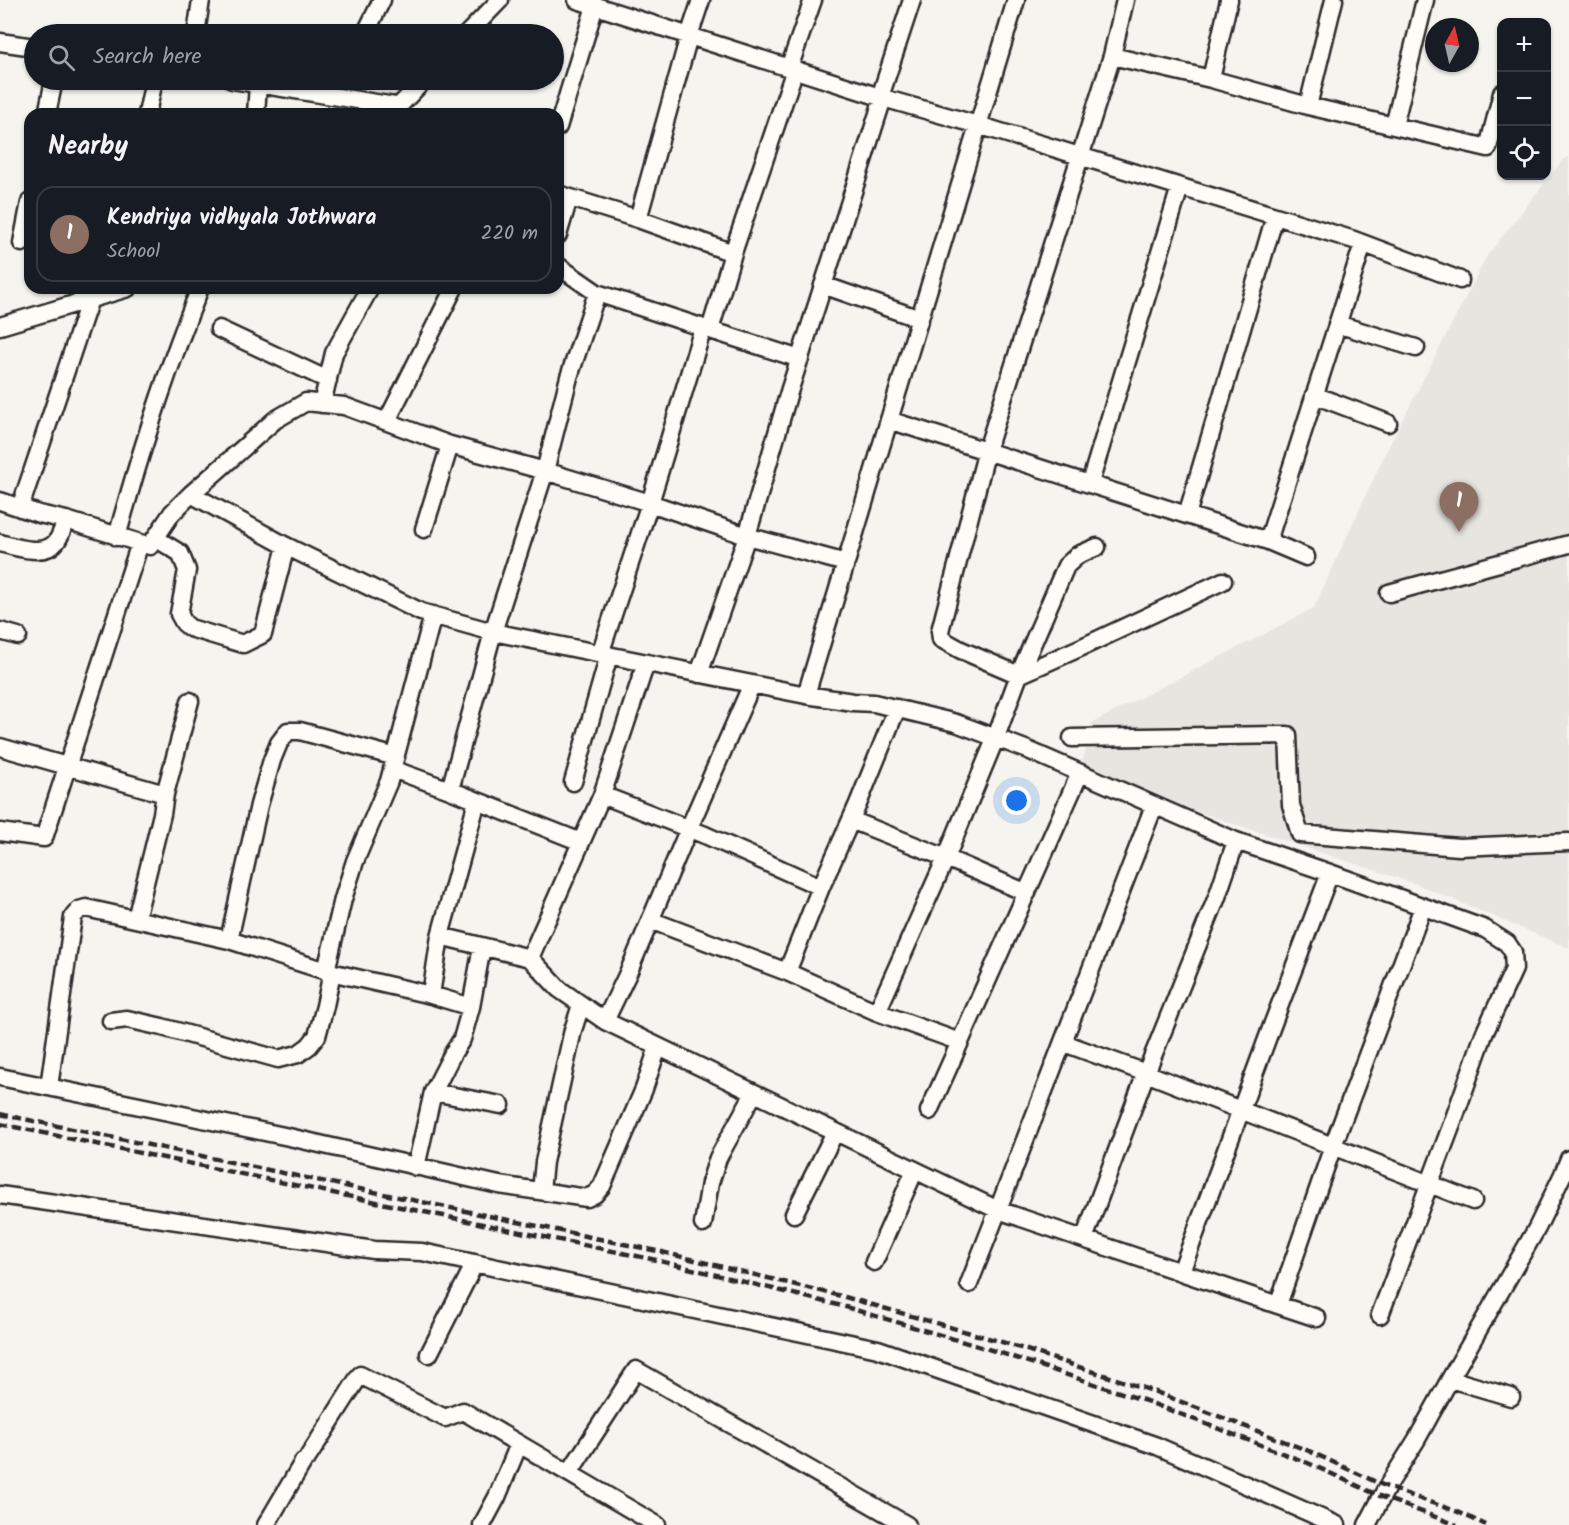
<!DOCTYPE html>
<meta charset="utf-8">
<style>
body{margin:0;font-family:Kalam,sans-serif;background:#242831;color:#f1f3f6}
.controls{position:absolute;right:18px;top:18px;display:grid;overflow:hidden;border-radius:12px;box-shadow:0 2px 4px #0004}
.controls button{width:54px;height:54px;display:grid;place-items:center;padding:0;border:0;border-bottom:2px solid #363941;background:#171b24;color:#f1f3f6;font:30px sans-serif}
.compass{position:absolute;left:1425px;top:18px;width:54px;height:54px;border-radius:50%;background:#171b24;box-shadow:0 2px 4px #0004;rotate:8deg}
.you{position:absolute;left:1017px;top:801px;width:21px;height:21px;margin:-15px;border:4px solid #fff;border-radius:50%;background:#1a73e8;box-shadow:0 0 0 9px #1a73e833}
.badge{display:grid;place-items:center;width:39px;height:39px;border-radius:50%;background:#1a73e8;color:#fff;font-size:20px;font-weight:700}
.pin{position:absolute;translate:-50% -50px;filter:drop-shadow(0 2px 3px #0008)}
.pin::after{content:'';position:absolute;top:32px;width:21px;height:18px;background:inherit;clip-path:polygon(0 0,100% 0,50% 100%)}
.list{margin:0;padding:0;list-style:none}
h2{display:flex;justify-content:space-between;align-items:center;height:78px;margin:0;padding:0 24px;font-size:26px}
h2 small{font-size:20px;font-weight:400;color:#9ea1a6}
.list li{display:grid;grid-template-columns:39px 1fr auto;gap:18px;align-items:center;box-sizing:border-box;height:96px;margin:0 12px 12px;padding:0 12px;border:2px solid #363941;border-radius:18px}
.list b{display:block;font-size:22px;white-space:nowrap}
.list p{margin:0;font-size:20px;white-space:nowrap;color:#9ea1a6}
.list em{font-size:20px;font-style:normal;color:#9ea1a6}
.icon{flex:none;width:33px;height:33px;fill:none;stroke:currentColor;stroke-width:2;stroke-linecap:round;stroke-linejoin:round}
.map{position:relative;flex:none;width:1569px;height:1525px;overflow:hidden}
.search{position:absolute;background:#171b24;box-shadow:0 2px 4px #0004;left:24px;top:24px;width:540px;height:66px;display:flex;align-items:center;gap:15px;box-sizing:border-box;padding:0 21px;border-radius:33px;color:#9ea1a6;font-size:22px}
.panel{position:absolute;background:#171b24;box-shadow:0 2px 4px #0004;left:24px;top:108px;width:540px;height:186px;border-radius:18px}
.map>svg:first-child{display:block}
.built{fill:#e6e5e0}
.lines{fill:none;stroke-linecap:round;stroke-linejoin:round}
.minor-casing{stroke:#2b2b2b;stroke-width:21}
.minor{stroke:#fdfcf7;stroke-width:16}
.rail{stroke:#2b2b2b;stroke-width:4.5;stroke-dasharray:9 4.5;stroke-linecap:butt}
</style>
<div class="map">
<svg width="1569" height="1525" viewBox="0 0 1569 1525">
<rect width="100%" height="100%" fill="#f5f4ef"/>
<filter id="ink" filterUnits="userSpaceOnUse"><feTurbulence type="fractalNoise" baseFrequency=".0167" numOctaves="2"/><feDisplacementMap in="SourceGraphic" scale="12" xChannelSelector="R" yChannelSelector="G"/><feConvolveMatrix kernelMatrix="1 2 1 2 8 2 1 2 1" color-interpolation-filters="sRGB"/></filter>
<g filter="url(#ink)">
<path class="built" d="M1569,157V948L1416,884L1080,773L1092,723L1314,608L1384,456L1487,256L1562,161Z"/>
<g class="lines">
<defs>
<path id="minor" d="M577,0L883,98L978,125L1354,240L1460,280
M1125,0L1112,56L987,450L940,631L941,639L961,650L1019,675L1082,647L1223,581
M1229,0L1211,79L1308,106
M1334,0L1308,106L1394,126
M1425,0L1394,126L1488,148L1502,93
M196,34L201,0
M365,34L382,0
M467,34L500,0
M0,42L34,47
M1112,56L1211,79
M789,68L813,0
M232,80L395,106L401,104L424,80
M880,97L912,0
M47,114L54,80
M147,114L154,80
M256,114L258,84
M558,127L595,6
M558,194L638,219L689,36L701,0
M638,219L733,253L795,69
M558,235L569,198
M22,243L30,202
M733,253L710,330L800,359
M558,266L597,293L710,330
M823,285L920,319
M1337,324L1416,348
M0,326L128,288
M219,329L328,380
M1314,395L1388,423
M322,404L334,353L370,288
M889,420L1268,541L1306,557
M387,421L454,288
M1090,483L1180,187
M191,494L286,546L421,612L493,632L806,695L853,702L874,703L956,723L1028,750L1236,841L1330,873L1485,929L1507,943L1513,952L1514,969L1484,1034L1452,1124L1380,1315
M0,501L39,514L66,520L150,546L172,513L191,494L275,420L306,402L344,406L450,445L545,471L650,503L747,536L699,674
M20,508L90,299
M1187,515L1275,216
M424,529L450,445
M117,537C140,453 167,369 200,288
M155,538L180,553L187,570L179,614L184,623L190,628L243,644L263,634L286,546
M1268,541L1363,244
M0,543C15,547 44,557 56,542C61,536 63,527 66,520
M846,563L747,536L789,392L883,98
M1389,593L1569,544
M0,631L18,636
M600,654L650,503L703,328
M646,663L602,795L705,835L821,887L858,804L897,708
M806,695L1016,0
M1072,738L1288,735L1291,805L1300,834L1459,847L1569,842
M0,747L165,794
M392,769L450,790
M573,782L609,655
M602,795L530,958L559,989L605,1021L629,971L689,828L752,684
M477,801L440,936L530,958
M851,820L946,858L1027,893
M0,832L44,838L140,543
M581,842L450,790L493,632L545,471L569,377L597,293
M136,919L162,814L165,794L190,701
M650,920L787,972L821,887
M229,940L259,805L272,760L279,743L288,731H300L396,757
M326,971L343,899L355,861L389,781L433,615
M787,972L877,1012L960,1042L1080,773
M431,995L471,1007
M877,1012L946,858L996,737L1019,675L1066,566L1078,555L1097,547
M111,1021L127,1019L162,1027L278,1059L298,1054L309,1046L317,1036L325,1006L332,972
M605,1021L998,1210L1154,806
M1064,1043L1146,1073L1473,1201
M0,1077L289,1137L499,1185L587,1198L595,1194L602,1186L644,1089L658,1047
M49,1087L73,917L79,910L86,908L229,940L326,971L431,995L440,936
M433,1092L501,1105
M929,1111L960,1042
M416,1167L433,1092L453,1053L462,1039L471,1007L482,947
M541,1191L544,1162L573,1030L581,1005
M0,1195L374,1250L422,1252L878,1349L1157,1446L1337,1525
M794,1214L835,1132
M703,1224L710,1183L718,1158L754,1093
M1084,1239L1146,1073L1217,897L1236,841
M874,1262L915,1170
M1181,1272L1273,1023L1330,873
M969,1284L998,1210L1278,1305L1333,1146L1423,907
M1278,1305L1317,1318
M429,1354L475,1263
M1450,1379L1511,1397
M308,1457L360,1375L445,1418L463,1411L657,1525
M569,1473L636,1370L907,1525
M266,1525L303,1462
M482,1525L497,1497L519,1444
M1367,1525L1387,1487L1417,1439L1450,1379L1537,1228L1563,1174L1569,1159"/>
</defs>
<use href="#minor" class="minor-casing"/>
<use href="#minor" class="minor"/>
<path class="rail" d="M0,1114L662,1252L845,1297L1002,1342L1153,1391L1309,1451L1387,1487L1458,1512L1486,1525
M0,1124L656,1260L842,1306L998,1352L1146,1401L1308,1463L1382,1497L1457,1525"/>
</g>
</g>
</svg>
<div class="controls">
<button>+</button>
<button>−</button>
<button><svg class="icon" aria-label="locate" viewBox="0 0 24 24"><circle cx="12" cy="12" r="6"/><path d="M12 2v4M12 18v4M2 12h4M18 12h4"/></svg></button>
</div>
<svg class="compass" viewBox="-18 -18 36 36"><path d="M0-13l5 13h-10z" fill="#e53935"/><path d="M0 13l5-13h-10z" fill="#9ea1a6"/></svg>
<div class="you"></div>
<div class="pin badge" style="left:1459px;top:532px;background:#8d6e63">1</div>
<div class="search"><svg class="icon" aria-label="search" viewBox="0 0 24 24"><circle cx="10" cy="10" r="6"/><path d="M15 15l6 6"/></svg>Search here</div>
<section class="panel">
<h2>Nearby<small></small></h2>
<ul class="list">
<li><span class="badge" style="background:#8d6e63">1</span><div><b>Kendriya vidhyala Jothwara</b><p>School</p></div><em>220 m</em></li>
</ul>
</section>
</div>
